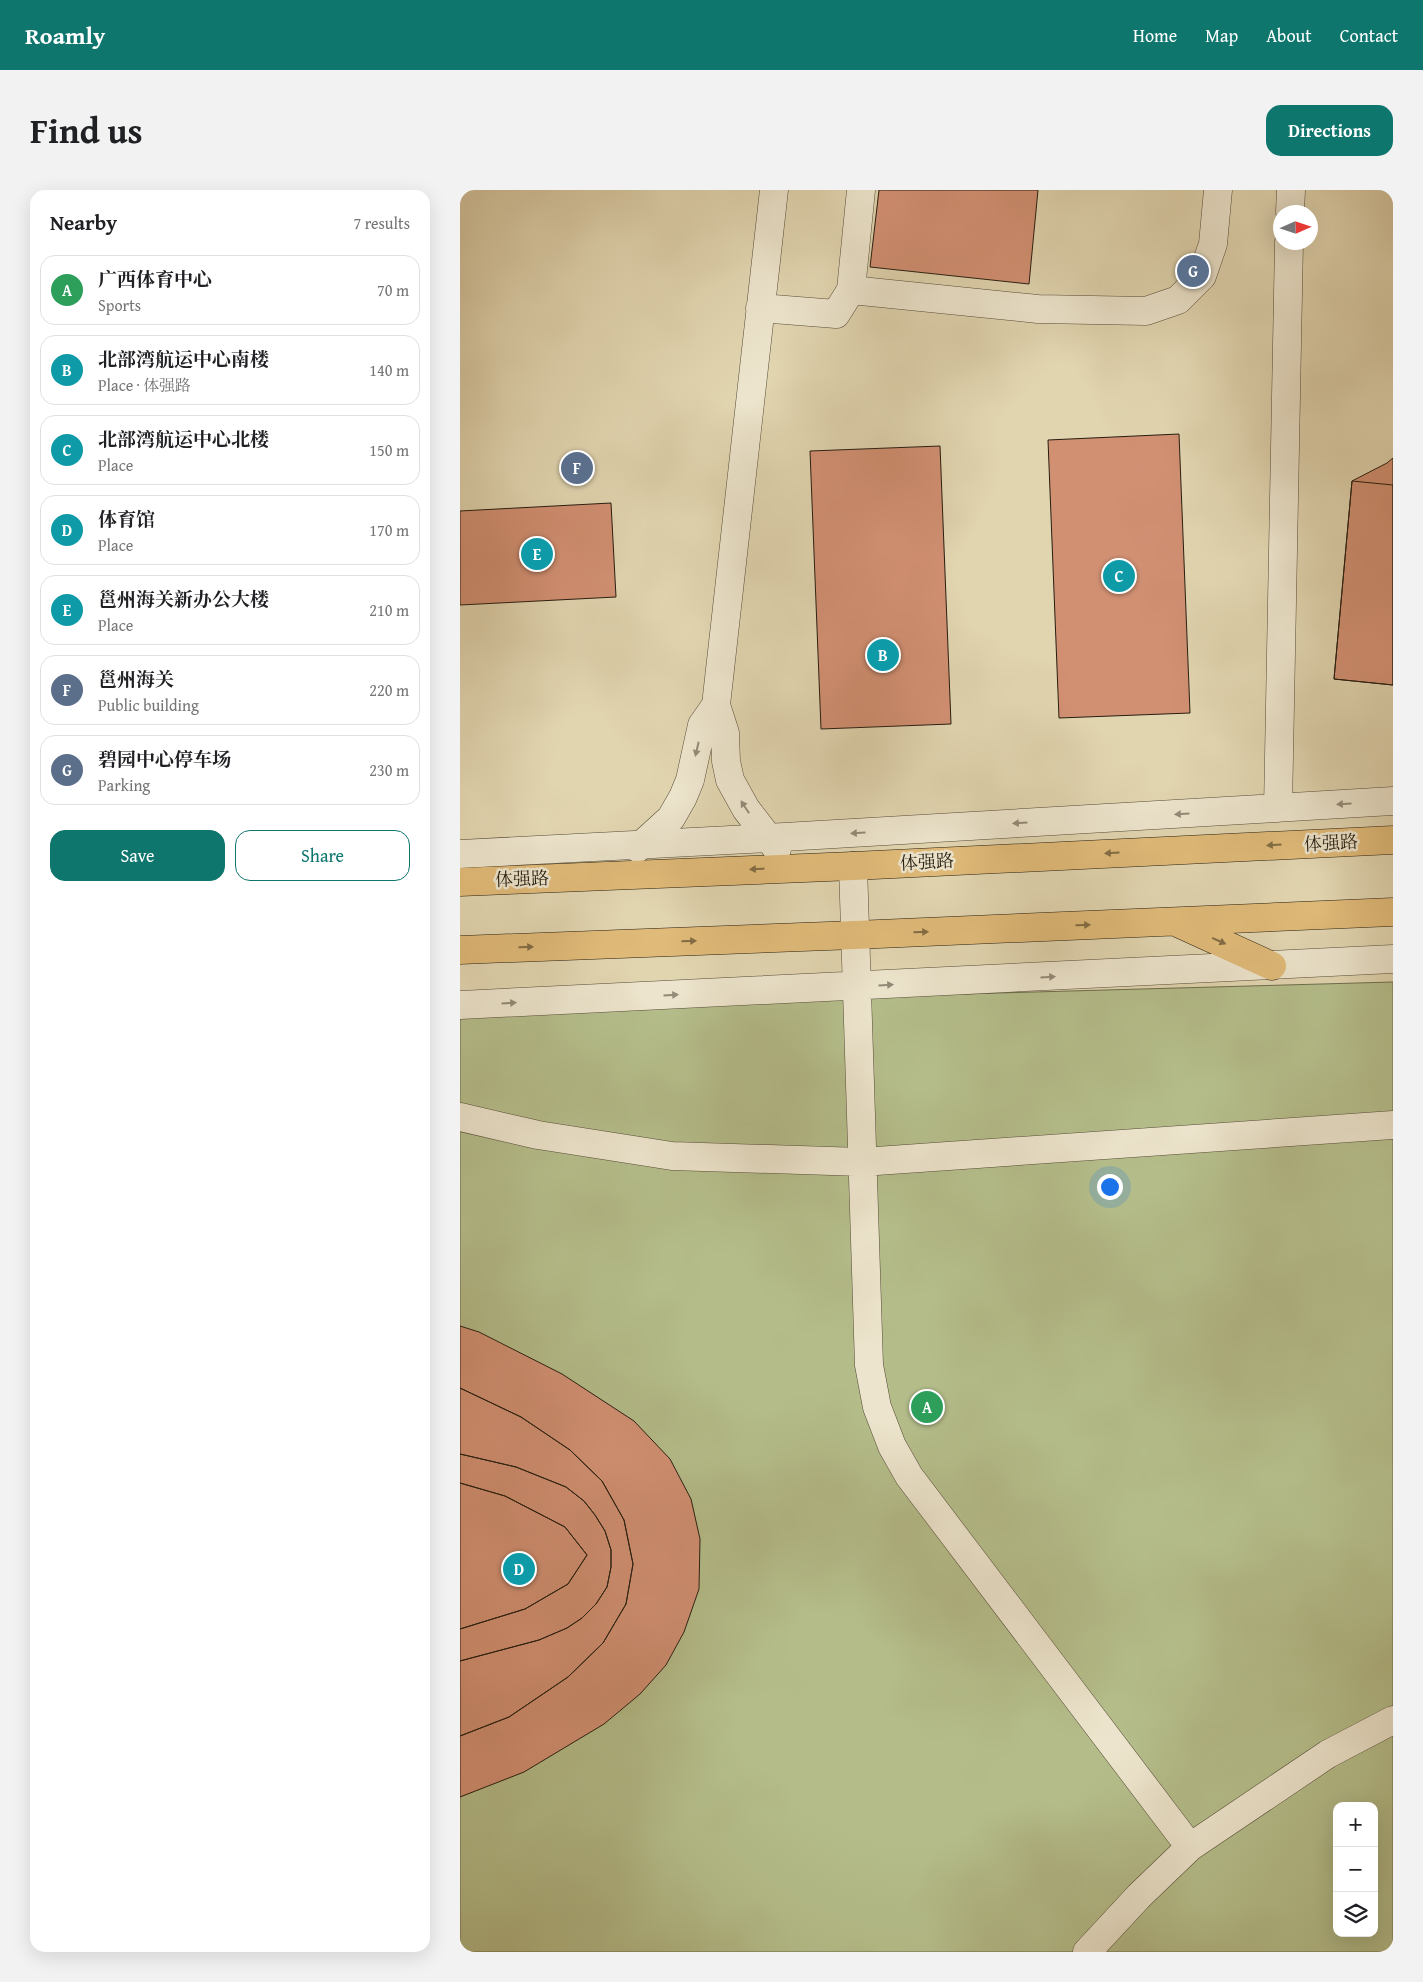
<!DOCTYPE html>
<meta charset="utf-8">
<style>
body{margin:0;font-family:"Gentium Book Plus","Noto Serif SC",serif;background:#f2f2f2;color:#202124}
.controls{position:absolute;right:15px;bottom:15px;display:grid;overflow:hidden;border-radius:10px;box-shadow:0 5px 20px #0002}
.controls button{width:45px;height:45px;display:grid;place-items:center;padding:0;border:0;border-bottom:1px solid #e0e0e0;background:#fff;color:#202124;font:25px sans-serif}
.compass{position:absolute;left:813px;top:15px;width:45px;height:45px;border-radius:50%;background:#fff;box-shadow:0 5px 20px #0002;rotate:87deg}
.you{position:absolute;left:649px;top:996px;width:18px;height:18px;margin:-12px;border:4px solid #fff;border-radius:50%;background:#1a73e8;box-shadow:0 0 0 8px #1a73e833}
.badge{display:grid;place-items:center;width:32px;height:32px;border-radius:50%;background:#0f766e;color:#fff;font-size:16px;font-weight:700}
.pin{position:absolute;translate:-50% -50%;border:2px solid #fff;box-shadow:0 1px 5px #0006}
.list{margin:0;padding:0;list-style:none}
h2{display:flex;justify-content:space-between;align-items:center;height:65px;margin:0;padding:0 20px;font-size:21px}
h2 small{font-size:16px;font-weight:400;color:#757577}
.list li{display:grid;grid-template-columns:32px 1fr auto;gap:15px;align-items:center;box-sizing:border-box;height:70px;margin:0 10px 10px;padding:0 10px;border:1px solid #e0e0e0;border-radius:15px}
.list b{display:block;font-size:19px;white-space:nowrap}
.list p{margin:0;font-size:16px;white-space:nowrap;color:#757577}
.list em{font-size:16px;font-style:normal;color:#757577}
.actions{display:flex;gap:10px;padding:15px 20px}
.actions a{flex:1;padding:11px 0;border:1px solid #0f766e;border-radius:15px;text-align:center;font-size:18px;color:#0f766e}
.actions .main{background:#0f766e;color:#fff}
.icon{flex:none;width:28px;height:28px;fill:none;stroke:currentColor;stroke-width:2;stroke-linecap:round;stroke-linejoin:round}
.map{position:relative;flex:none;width:933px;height:1762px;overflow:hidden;border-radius:15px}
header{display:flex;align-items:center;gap:30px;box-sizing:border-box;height:70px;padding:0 25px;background:#0f766e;color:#fff}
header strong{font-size:24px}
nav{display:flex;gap:28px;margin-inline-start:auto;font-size:18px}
.intro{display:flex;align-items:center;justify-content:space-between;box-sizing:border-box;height:120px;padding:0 30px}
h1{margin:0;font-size:35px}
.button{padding:12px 22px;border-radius:15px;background:#0f766e;color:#fff;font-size:18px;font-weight:700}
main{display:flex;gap:30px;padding:0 30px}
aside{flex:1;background:#fff;border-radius:15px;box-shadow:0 5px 20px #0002}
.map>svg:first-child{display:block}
.green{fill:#b4bd8a;stroke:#6d6d4d;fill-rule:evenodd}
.building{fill:#d29073;stroke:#261d10}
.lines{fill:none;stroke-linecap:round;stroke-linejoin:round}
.minor-casing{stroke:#554b38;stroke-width:29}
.major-casing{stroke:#261d10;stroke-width:29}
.minor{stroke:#ece4cc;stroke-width:28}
.major{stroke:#e0ba78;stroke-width:28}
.oneway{fill:#938a77}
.oneway2{fill:#836c44}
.labels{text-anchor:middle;stroke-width:5;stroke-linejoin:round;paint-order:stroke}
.street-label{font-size:18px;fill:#261d10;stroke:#ece4cc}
</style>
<header>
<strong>Roamly</strong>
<nav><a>Home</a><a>Map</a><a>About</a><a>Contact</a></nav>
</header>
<div class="intro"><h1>Find us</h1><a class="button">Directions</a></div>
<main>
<aside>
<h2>Nearby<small>7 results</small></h2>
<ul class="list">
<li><span class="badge" style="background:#2e9e5b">A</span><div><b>广西体育中心</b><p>Sports</p></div><em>70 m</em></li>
<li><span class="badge" style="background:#0f9aa8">B</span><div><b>北部湾航运中心南楼</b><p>Place · 体强路</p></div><em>140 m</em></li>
<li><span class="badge" style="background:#0f9aa8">C</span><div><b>北部湾航运中心北楼</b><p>Place</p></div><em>150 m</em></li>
<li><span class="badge" style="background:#0f9aa8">D</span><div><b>体育馆</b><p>Place</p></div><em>170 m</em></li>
<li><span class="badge" style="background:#0f9aa8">E</span><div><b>邕州海关新办公大楼</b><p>Place</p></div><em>210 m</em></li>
<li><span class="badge" style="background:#5c6f8a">F</span><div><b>邕州海关</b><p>Public building</p></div><em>220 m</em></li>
<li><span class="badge" style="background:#5c6f8a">G</span><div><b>碧园中心停车场</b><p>Parking</p></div><em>230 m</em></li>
</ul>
<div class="actions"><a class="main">Save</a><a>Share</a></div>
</aside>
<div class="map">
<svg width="933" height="1762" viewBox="0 0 933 1762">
<rect width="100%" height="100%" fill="#e1d5b0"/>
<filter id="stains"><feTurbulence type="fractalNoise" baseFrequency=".004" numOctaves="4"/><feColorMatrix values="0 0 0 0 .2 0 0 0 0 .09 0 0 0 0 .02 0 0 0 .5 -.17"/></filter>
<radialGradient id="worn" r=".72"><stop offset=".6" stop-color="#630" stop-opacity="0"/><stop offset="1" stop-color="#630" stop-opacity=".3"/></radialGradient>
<path class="green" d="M933,792V1762H0V818ZM877,1616H914V1743H877Z"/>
<path class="building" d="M419,0H578L569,94L410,77Z
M719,244L730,523L599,528L588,250Z
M480,256L491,534L361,539L350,261Z
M933,268V495L874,489L892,291L927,273Z
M892,291L933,295V495L874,489Z
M151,313L156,407L0,415V321Z
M0,1136L19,1142L102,1184L174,1231L210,1269L231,1309L240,1349L239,1399L224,1442L206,1475L180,1504L144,1534L64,1582L0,1607V1546L49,1527L108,1487L143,1453L166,1414L173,1374L164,1330L142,1291L110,1260L61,1227L0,1198Z
M0,1198L61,1227L110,1260L142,1291L164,1330L173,1374L166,1414L143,1453L108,1487L49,1527L0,1546V1471L79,1450L107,1438L122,1428L136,1414L147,1397L151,1377V1360L145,1341L135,1325L124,1311L106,1297L56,1277L0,1264Z
M0,1264L56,1277L106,1297L124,1311L135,1325L145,1341L151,1360V1377L147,1397L136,1414L122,1428L107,1438L79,1450L0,1471V1439L65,1419L108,1394L127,1365L105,1337L45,1306L0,1293Z
M0,1293L45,1306L105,1337L127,1365L108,1394L65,1419L0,1439Z"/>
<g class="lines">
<defs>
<path id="minor" d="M314,0L256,515L265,543L266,571L270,590L286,619L317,659
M830,22L831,0
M391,100L578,119L686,121L718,110L742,86L753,54L758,0
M300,118L376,124L391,100L401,0
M818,618L829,52
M178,658L211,628L223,607L230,590L242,535L256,515
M0,664L307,648L933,611
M393,676L409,1175L417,1217L432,1256L449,1286L730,1657
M0,815L933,769
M0,927L78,945L212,966L402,972L933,935
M627,1762L679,1706L730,1657L868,1564L933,1530"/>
<path id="major" d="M0,692L393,676L933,650
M720,734L812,776
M0,760L395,745L933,722"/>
</defs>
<use href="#minor" class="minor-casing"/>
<use href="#major" class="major-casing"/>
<use href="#minor" class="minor"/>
<use href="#major" class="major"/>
</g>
<defs><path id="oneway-solid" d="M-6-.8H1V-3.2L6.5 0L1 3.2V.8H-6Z" transform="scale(1.25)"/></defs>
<g class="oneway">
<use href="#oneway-solid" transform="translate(237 559) rotate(103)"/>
<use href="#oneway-solid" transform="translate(884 614) rotate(177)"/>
<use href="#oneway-solid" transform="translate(285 617) rotate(-123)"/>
<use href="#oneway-solid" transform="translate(722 624) rotate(177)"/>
<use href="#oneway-solid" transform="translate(560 633) rotate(177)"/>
<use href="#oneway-solid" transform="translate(398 643) rotate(177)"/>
<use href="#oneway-solid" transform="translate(588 787) rotate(-3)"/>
<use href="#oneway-solid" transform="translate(426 795) rotate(-3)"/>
<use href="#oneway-solid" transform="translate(211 805) rotate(-3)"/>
<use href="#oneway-solid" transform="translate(49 813) rotate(-3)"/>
</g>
<g class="oneway2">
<use href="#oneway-solid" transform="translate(814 655) rotate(177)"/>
<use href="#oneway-solid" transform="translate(652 663) rotate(177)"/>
<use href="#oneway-solid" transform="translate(297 679) rotate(177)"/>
<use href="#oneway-solid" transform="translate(623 735) rotate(-2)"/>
<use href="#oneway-solid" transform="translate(461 742) rotate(-2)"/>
<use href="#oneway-solid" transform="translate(229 751) rotate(-2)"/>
<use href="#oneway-solid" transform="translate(759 751) rotate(24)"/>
<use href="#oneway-solid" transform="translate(66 757) rotate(-2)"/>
</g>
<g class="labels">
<g class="street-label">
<text transform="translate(871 653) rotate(-3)" y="6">体强路</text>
<text transform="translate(467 672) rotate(-3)" y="6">体强路</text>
<text transform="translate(62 689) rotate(-2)" y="6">体强路</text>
</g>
</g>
<rect width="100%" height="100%" filter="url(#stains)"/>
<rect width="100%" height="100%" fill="url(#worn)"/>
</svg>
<div class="controls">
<button>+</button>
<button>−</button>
<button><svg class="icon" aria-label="layers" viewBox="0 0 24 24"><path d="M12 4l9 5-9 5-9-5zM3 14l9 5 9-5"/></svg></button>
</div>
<svg class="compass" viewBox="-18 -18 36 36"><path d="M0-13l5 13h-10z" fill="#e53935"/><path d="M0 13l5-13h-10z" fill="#757577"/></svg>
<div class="you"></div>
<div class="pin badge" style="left:467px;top:1217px;background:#2e9e5b">A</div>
<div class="pin badge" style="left:423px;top:465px;background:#0f9aa8">B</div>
<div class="pin badge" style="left:659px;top:386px;background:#0f9aa8">C</div>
<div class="pin badge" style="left:59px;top:1379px;background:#0f9aa8">D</div>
<div class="pin badge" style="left:77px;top:364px;background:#0f9aa8">E</div>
<div class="pin badge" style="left:117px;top:278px;background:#5c6f8a">F</div>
<div class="pin badge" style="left:733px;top:81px;background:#5c6f8a">G</div>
</div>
</main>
